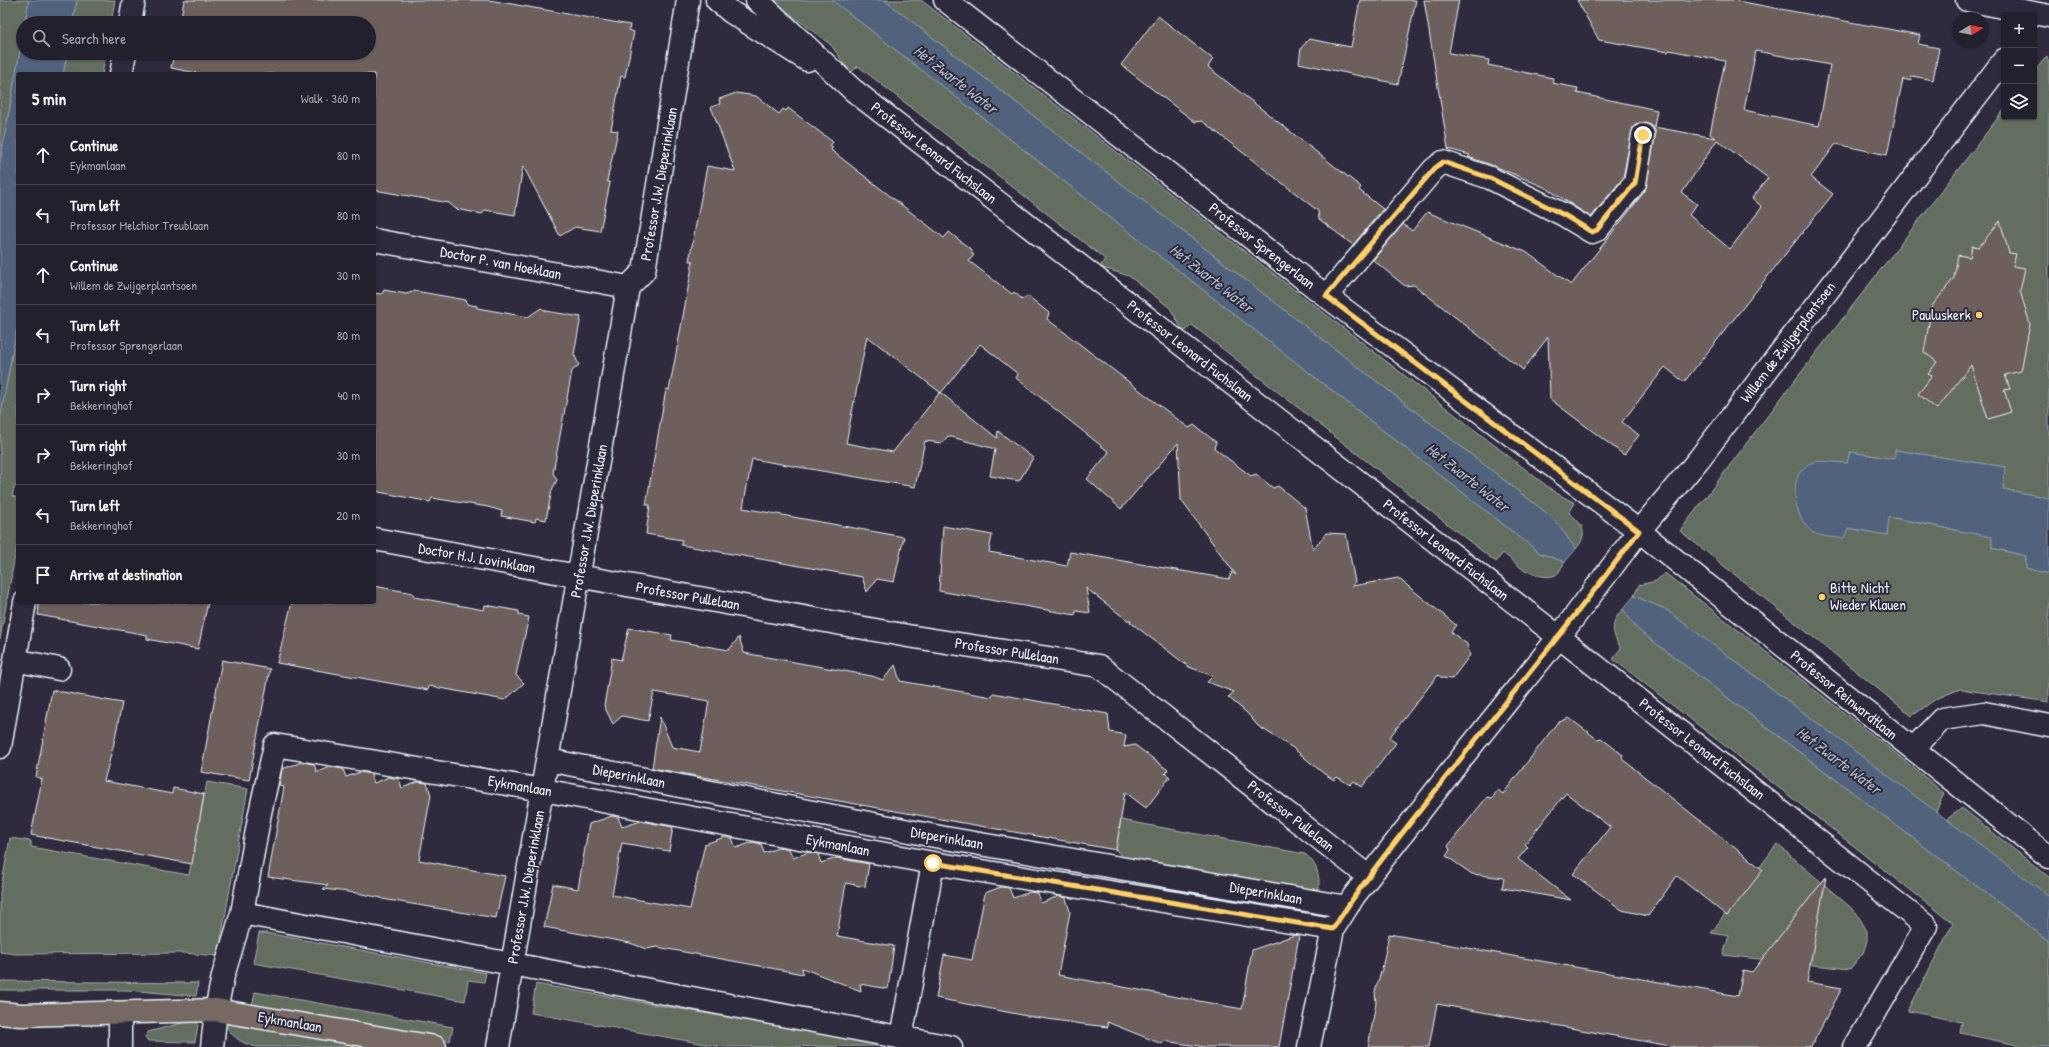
<!DOCTYPE html>
<meta charset="utf-8">
<style>
body{margin:0;font-family:"Patrick Hand",sans-serif;background:#2b2836;color:#f1f3f6}
.controls{position:absolute;right:12px;top:12px;display:grid;overflow:hidden;border-radius:4px;box-shadow:0 1px 3px #0004}
.controls button{width:36px;height:36px;display:grid;place-items:center;padding:0;border:0;border-bottom:1px solid #403e4a;background:#23202e;color:#f1f3f6;font:20px sans-serif}
.compass{position:absolute;left:1953px;top:12px;width:36px;height:36px;border-radius:50%;background:#23202e;box-shadow:0 1px 3px #0004;rotate:80deg}
.stop{position:absolute;width:12px;height:12px;margin:-9px;border:3px solid #ffd166;border-radius:50%;background:#fff}
.stop.end{background:#ffd166;border-color:#fff;box-shadow:0 1px 4px #0008}
.list{margin:0;padding:0;list-style:none}
h2{display:flex;justify-content:space-between;align-items:center;height:52px;margin:0;padding:0 16px;font-size:17px}
h2 small{font-size:13px;font-weight:400;color:#a3a3aa}
.list li{display:grid;grid-template-columns:26px 1fr auto;gap:12px;align-items:center;box-sizing:border-box;height:60px;padding:0 16px;border-top:1px solid #403e4a}
.list b{display:block;font-size:15px;white-space:nowrap}
.list p{margin:0;font-size:13px;white-space:nowrap;color:#a3a3aa}
.list em{font-size:13px;font-style:normal;color:#a3a3aa}
.icon{flex:none;width:22px;height:22px;fill:none;stroke:currentColor;stroke-width:2;stroke-linecap:round;stroke-linejoin:round}
.map{position:relative;flex:none;width:2049px;height:1047px;overflow:hidden}
.search{position:absolute;background:#23202e;box-shadow:0 1px 3px #0004;left:16px;top:16px;width:360px;height:44px;display:flex;align-items:center;gap:10px;box-sizing:border-box;padding:0 14px;border-radius:22px;color:#a3a3aa;font-size:15px}
.panel{position:absolute;background:#23202e;box-shadow:0 1px 3px #0004;left:16px;top:72px;width:360px;height:532px;border-radius:4px}
.map>svg:first-child{display:block}
.green{fill:#636d61;stroke:#a6afac}
.water{fill:#51637c;stroke:#8d9cae}
.building{fill:#6d615c;stroke:#e8f1f8;fill-rule:evenodd}
.lines{fill:none;stroke-linecap:round;stroke-linejoin:round}
.minor-casing{stroke:#e8f1f8;stroke-width:25}
.major-casing{stroke:#e8f1f8;stroke-width:25}
.minor{stroke:#2f2a3d;stroke-width:22}
.major{stroke:#766964;stroke-width:22}
.route{stroke:#ffd166;stroke-width:5}
.poi-dot{fill:#ffd166;stroke:#2f2a3d;stroke-width:1.5}
.labels{text-anchor:middle;stroke-width:4;stroke-linejoin:round;paint-order:stroke}
.street-label{font-size:15px;fill:#e8f1f8;stroke:#2f2a3d}
.poi-label{font-size:15px;fill:#e8f1f8;stroke:#2f2a3d;text-anchor:end}
.water-label{font-size:16px;font-style:italic;fill:#acb8c6;stroke:#2f2a3d}
</style>
<div class="map">
<svg width="2049" height="1047" viewBox="0 0 2049 1047">
<rect width="100%" height="100%" fill="#2f2a3d"/>
<filter id="ink" filterUnits="userSpaceOnUse"><feTurbulence type="fractalNoise" baseFrequency=".025" numOctaves="2"/><feDisplacementMap in="SourceGraphic" scale="8" xChannelSelector="R" yChannelSelector="G"/><feConvolveMatrix kernelMatrix="1 2 1 2 8 2 1 2 1" color-interpolation-filters="sRGB"/></filter>
<g filter="url(#ink)">
<path class="green" d="M0,0H29L25,23H23V34L0,162Z
M77,0H115L111,23H72Z
M772,0H832L1540,553L1565,562C1563,565 1560,570 1559,572C1552,581 1535,575 1528,571L1526,572L1503,553L1496,562L1192,325L1187,330L1183,331L1170,308L1129,276L1103,268L1101,265L1105,259L858,66L852,72H850L831,45Z
M884,0H921L1556,493L1575,503L1569,513C1583,524 1589,534 1576,549L1553,518Z
M67,53H106L102,74H63Z
M2047,56L2049,64V498L2003,489L2005,467L1895,450L1896,459L1850,452L1847,463L1813,462L1848,528L1887,535L1888,517L1993,537L1992,548L2026,556V568L2049,574V702L1960,689L1936,699L1912,716L1680,531L1752,436L2004,110V117H2034V72Z
M18,321V487L15,486L12,496L18,498V539L0,639V419Z
M1665,573L1893,751L1944,793L1936,812L1665,609L1634,596L1639,585L1656,581Z
M1623,609L1637,629L2049,941V1047H2027L1960,1033L1962,1022L1908,1011L1953,923L1613,659L1621,648C1611,633 1610,622 1623,609Z
M207,782L248,789L218,956L184,953L16,954L0,952V893L10,838L31,841V847L189,875Z
M1962,808L2049,877V896L1946,820Z
M1121,820L1305,854C1318,864 1321,879 1318,894L1131,867L1116,850Z
M1777,844L1856,912L1867,931V941L1863,953L1850,969L1723,955L1729,936L1711,933Z
M259,933H266L486,973L484,982L468,980L465,1001L253,963Z
M0,981L198,983L196,996L127,990H0Z
M536,984L893,1046L722,1047L531,1013Z
M255,992L453,1027L450,1041L252,1006Z
M193,1020L197,1021L198,1025L195,1042L148,1041L145,1037L148,1032Z
M225,1023L392,1047H257C242,1044 231,1037 225,1023Z"/>
<path class="water" d="M29,0H77L72,23H25Z
M832,0H884L1553,518L1576,549L1565,562L1540,553Z
M23,34V53H67L63,74H18V321L0,419V162Z
M1895,450L2005,467L2003,489L2049,498V574L2026,568V556L1992,548V537L1889,517L1887,535L1848,528L1844,538C1835,538 1822,537 1814,533C1793,521 1785,471 1813,462C1822,460 1838,463 1847,463L1850,452L1895,459Z
M1634,596L1665,609L2049,896V941L1637,629L1623,609Z"/>
<path class="building" d="M184,0H489L630,25L629,30L634,32L625,77L621,76L611,130L618,131L607,181L610,183L600,231L575,227L560,236L523,166L515,215L485,210L482,214L456,209L449,203L374,190V74H201L171,68L174,53H369V23H180Z
M1360,0H1416L1398,84L1299,63L1301,48L1309,39L1351,47Z
M1424,0H1459L1449,53L1489,60L1488,65L1553,78L1552,83L1578,88L1577,93L1657,110L1654,127L1715,138L1710,134L1725,61L1669,50L1668,52L1599,40L1577,0H1732L1920,35L1918,44L1939,48L1933,80L1912,76L1911,81L1903,79L1887,155L1836,144L1811,177L1833,194L1684,382L1665,367L1622,422L1639,435L1624,455L1550,399L1548,337L1523,370L1414,285L1405,286L1373,260L1403,224L1412,231L1427,212L1526,252L1571,285L1645,191L1655,137V130L1651,125L1645,123H1638L1633,127L1623,178L1591,217L1546,188L1497,167L1468,157L1470,155L1448,149ZM1756,51L1830,65L1819,126L1744,110ZM1717,140L1768,178L1752,198L1762,207L1730,249L1689,215L1697,204L1682,193Z
M1158,16L1213,59L1208,67L1361,187L1359,190L1383,209L1353,245L1319,219L1318,211L1290,189L1202,121L1195,122L1121,65Z
M736,93L756,96L779,114L783,109L786,111L788,108L833,142L830,146L833,147L831,150L944,238L949,232L973,251L971,253L974,255L969,261L1012,294L1014,292L1022,299L1028,296L1049,313L1047,319L1189,428L1194,425L1216,442L1214,448L1251,476L1256,474L1273,488L1278,486L1305,508L1313,550L1326,533L1346,534L1355,582L1352,586L1398,578L1456,625L1451,632L1467,644L1470,655L1452,679L1442,678L1438,675L1389,738L1396,743L1362,787L1354,781L1350,785L1337,777L1334,780L1323,773L1293,748L1258,726L1247,713L1228,697L1234,692L1207,682L1213,676L1189,667L1130,622L1131,620H1127L1086,588L1090,613L1076,611L1075,615L939,591L943,526L992,535L989,552L1067,566L1070,552L1229,579L1232,572L1236,575L1181,500L1178,443L1121,509L1087,479L1109,452L1016,378L1018,374L980,344L941,393L867,336L846,443L893,452L940,392L997,438L998,431L1033,458L1019,481L990,476L995,449L948,436L942,443L925,441L915,487L752,459L743,508L904,537L894,582L877,579L867,592L862,577L681,545L682,540L646,534L650,505H646L666,389L669,390L679,338L693,261H689L707,166L735,171L711,107L720,104L719,99Z
M2000,221L2009,253L2016,254L2013,266L2025,268L2020,291L2030,324L2021,371L2005,375L2010,389L2004,390L2011,412L1988,419L1971,365L1937,409L1918,394L1932,376L1928,374L1937,362L1924,352L1932,306L1954,278L1958,255L1970,257L1972,246L1979,247Z
M384,290L406,294L415,291L466,300L467,304L477,306V308L528,317L541,308L546,311L581,317L574,354L579,365L572,371L553,473L557,480L552,490L546,520L536,518L535,522L501,516L502,511L488,507L432,498L430,502L374,491V293L382,294Z
M374,586L413,593L414,597L484,610L485,605L519,611V615L529,617L516,675L524,683L505,700L429,686L428,690L277,663L292,602H374Z
M39,602H208L198,649L147,639V635L38,615Z
M629,628L672,635L671,640L729,650L739,637L744,653L872,676L883,680L895,665L900,681L992,697L993,693L1108,714L1110,732L1126,735L1124,747L1135,745L1168,770L1165,773L1170,777L1146,808L1125,792L1116,850L652,768L660,717L672,747L700,752L709,701L654,692L648,721L622,716L613,724L604,706L612,658L621,660Z
M222,660L270,669L249,780L201,772Z
M52,690L122,703L114,743L104,781L172,794L173,788L204,794L192,864L31,835L42,779L36,777Z
M1569,718L1597,739L1601,738L1623,755L1622,759L1763,870L1727,916L1677,876L1648,916L1622,910L1573,874L1610,827L1566,793L1525,844L1528,847L1518,859L1571,900L1502,888L1504,878L1472,874L1446,856L1450,850L1448,846L1487,797L1492,798L1498,790L1503,794L1557,723Z
M302,762L314,764L317,772L331,767L343,769L346,777L360,772L371,774L374,783L389,777L399,779L402,788L418,782L427,783L431,795L419,860L505,876L496,918L382,899V898L357,893L323,889L328,885L268,877L284,787L279,786L282,769Z
M612,816L618,817L622,827L641,821L673,827L669,851L622,843L612,895L690,909L705,844L725,837L732,838L736,848L753,842L761,844L764,853L781,847L789,849L793,858L809,852L818,854L821,863L837,858L869,864L865,887L846,883L837,936L894,946L888,989L860,984L861,991L802,968L803,974L657,947L646,949L630,943L544,927L553,884L578,889L589,824Z
M1826,877L1807,982L1842,988L1811,1047H1676L1437,1004L1429,1047H1368L1376,1003L1375,991L1382,969L1389,934L1738,996L1743,970L1752,972Z
M1001,887L1009,888L1013,898L1030,892L1038,893L1041,903L1059,896L1066,898L1070,912L1058,975L1242,1009L1252,950L1295,935L1299,936L1279,1047H1205L1164,1041L1162,1044L1107,1022L1108,1027L1082,1024L1027,1016L936,998L944,955L972,960L985,893Z"/>
<g class="lines">
<defs>
<path id="minor" d="M717,0L731,12L807,60
M757,0L853,90L1559,637L1926,926L1855,1047
M945,0L1326,296L1639,531L2049,857
M1967,0L2049,16
M130,23L134,0
M121,74L125,53
M374,240L628,287
M1326,296L1434,169L1443,162L1490,178L1564,215L1592,232L1597,230L1635,183L1643,135
M374,539L908,636L1099,666L1369,877
M15,660L59,669
M0,747L25,602
M1913,749L1942,719L1984,713L2049,726
M548,760L945,838L1347,907
M242,913L951,1047
M120,1013V1047
M901,1038L933,863
M212,1047L216,1010L223,976L242,913L260,813L275,745L543,790L933,863L1333,929
M498,1047L628,287L644,271L688,0
M1309,1047L1333,929L1354,896L1460,760L1559,637L1639,531L1699,459L2004,60"/>
<path id="major" d="M0,1013L21,1015L216,1010L435,1047"/>
</defs>
<use href="#minor" class="minor-casing"/>
<use href="#major" class="major-casing"/>
<use href="#minor" class="minor"/>
<use href="#major" class="major"/>
</g>
</g>
<g class="lines" filter="url(#ink)">
<path class="route" d="M933,863L1333,929C1362,882 1398,839 1432,795C1501,707 1573,621 1639,531L1326,296L1434,169L1443,162L1490,178L1564,215L1592,232L1597,230L1635,183L1643,135"/>
</g>
<g class="poi-dot">
<circle cx="1979" cy="315" r="4"/>
<circle cx="1822" cy="597" r="4"/>
</g>
<g class="labels">
<g class="street-label">
<text transform="translate(934 153) rotate(38)" y="5">Professor Leonard Fuchslaan</text>
<text transform="translate(659 184) rotate(-80)" y="5">Professor J.W. Dieperinklaan</text>
<text transform="translate(1262 246) rotate(38)" y="5">Professor Sprengerlaan</text>
<text transform="translate(501 263) rotate(11)" y="5">Doctor P. van Hoeklaan</text>
<text transform="translate(1788 342) rotate(-53)" y="5">Willem de Zwijgerplantsoen</text>
<text transform="translate(1190 351) rotate(38)" y="5">Professor Leonard Fuchslaan</text>
<text transform="translate(589 521) rotate(-80)" y="5">Professor J.W. Dieperinklaan</text>
<text transform="translate(1446 550) rotate(38)" y="5">Professor Leonard Fuchslaan</text>
<text transform="translate(477 558) rotate(10)" y="5">Doctor H.J. Lovinklaan</text>
<text transform="translate(688 596) rotate(10)" y="5">Professor Pullelaan</text>
<text transform="translate(1007 651) rotate(9)" y="5">Professor Pullelaan</text>
<text transform="translate(1844 695) rotate(39)" y="5">Professor Reinwardtlaan</text>
<text transform="translate(1702 749) rotate(38)" y="5">Professor Leonard Fuchslaan</text>
<text transform="translate(629 776) rotate(11)" y="5">Dieperinklaan</text>
<text transform="translate(520 786) rotate(10)" y="5">Eykmanlaan</text>
<text transform="translate(1291 816) rotate(38)" y="5">Professor Pullelaan</text>
<text transform="translate(947 838) rotate(10)" y="5">Dieperinklaan</text>
<text transform="translate(838 845) rotate(11)" y="5">Eykmanlaan</text>
<text transform="translate(526 887) rotate(-80)" y="5">Professor J.W. Dieperinklaan</text>
<text transform="translate(1266 893) rotate(10)" y="5">Dieperinklaan</text>
<text transform="translate(290 1022) rotate(10)" y="5">Eykmanlaan</text>
</g>
<g class="poi-label">
<text x="1971" y="320">Pauluskerk</text>
<text x="1830" y="593" text-anchor="start">Bitte Nicht<tspan x="1830" dy="17">Wieder Klauen</tspan></text>
</g>
<g class="water-label">
<text transform="translate(956 79) rotate(38)" y="6">Het Zwarte Water</text>
<text transform="translate(1212 278) rotate(38)" y="6">Het Zwarte Water</text>
<text transform="translate(1468 477) rotate(38)" y="6">Het Zwarte Water</text>
<text transform="translate(1839 760) rotate(37)" y="6">Het Zwarte Water</text>
</g>
</g>
</svg>
<div class="controls">
<button>+</button>
<button>−</button>
<button><svg class="icon" aria-label="layers" viewBox="0 0 24 24"><path d="M12 4l9 5-9 5-9-5zM3 14l9 5 9-5"/></svg></button>
</div>
<svg class="compass" viewBox="-18 -18 36 36"><path d="M0-13l5 13h-10z" fill="#e53935"/><path d="M0 13l5-13h-10z" fill="#a3a3aa"/></svg>
<div class="stop" style="left:933px;top:863px"></div>
<div class="stop end" style="left:1643px;top:135px"></div>
<div class="search"><svg class="icon" aria-label="search" viewBox="0 0 24 24"><circle cx="10" cy="10" r="6"/><path d="M15 15l6 6"/></svg>Search here</div>
<section class="panel">
<h2>5 min<small>Walk · 360 m</small></h2>
<ul class="list">
<li><svg class="icon" aria-label="ahead" viewBox="0 0 24 24"><path d="M12 20V5M6 11l6-6 6 6"/></svg><div><b>Continue</b><p>Eykmanlaan</p></div><em>80 m</em></li>
<li><svg class="icon" aria-label="left" viewBox="0 0 24 24"><path d="M17 20v-9H6M10 6l-5 5 5 5"/></svg><div><b>Turn left</b><p>Professor Melchior Treublaan</p></div><em>80 m</em></li>
<li><svg class="icon" aria-label="ahead" viewBox="0 0 24 24"><path d="M12 20V5M6 11l6-6 6 6"/></svg><div><b>Continue</b><p>Willem de Zwijgerplantsoen</p></div><em>30 m</em></li>
<li><svg class="icon" aria-label="left" viewBox="0 0 24 24"><path d="M17 20v-9H6M10 6l-5 5 5 5"/></svg><div><b>Turn left</b><p>Professor Sprengerlaan</p></div><em>80 m</em></li>
<li><svg class="icon" aria-label="right" viewBox="0 0 24 24"><path d="M7 20v-9h11M14 6l5 5-5 5"/></svg><div><b>Turn right</b><p>Bekkeringhof</p></div><em>40 m</em></li>
<li><svg class="icon" aria-label="right" viewBox="0 0 24 24"><path d="M7 20v-9h11M14 6l5 5-5 5"/></svg><div><b>Turn right</b><p>Bekkeringhof</p></div><em>30 m</em></li>
<li><svg class="icon" aria-label="left" viewBox="0 0 24 24"><path d="M17 20v-9H6M10 6l-5 5 5 5"/></svg><div><b>Turn left</b><p>Bekkeringhof</p></div><em>20 m</em></li>
<li><svg class="icon" aria-label="arrive" viewBox="0 0 24 24"><path d="M6 21V4h12l-3 4 3 4H6"/></svg><div><b>Arrive at destination</b></div></li>
</ul>
</section>
</div>
